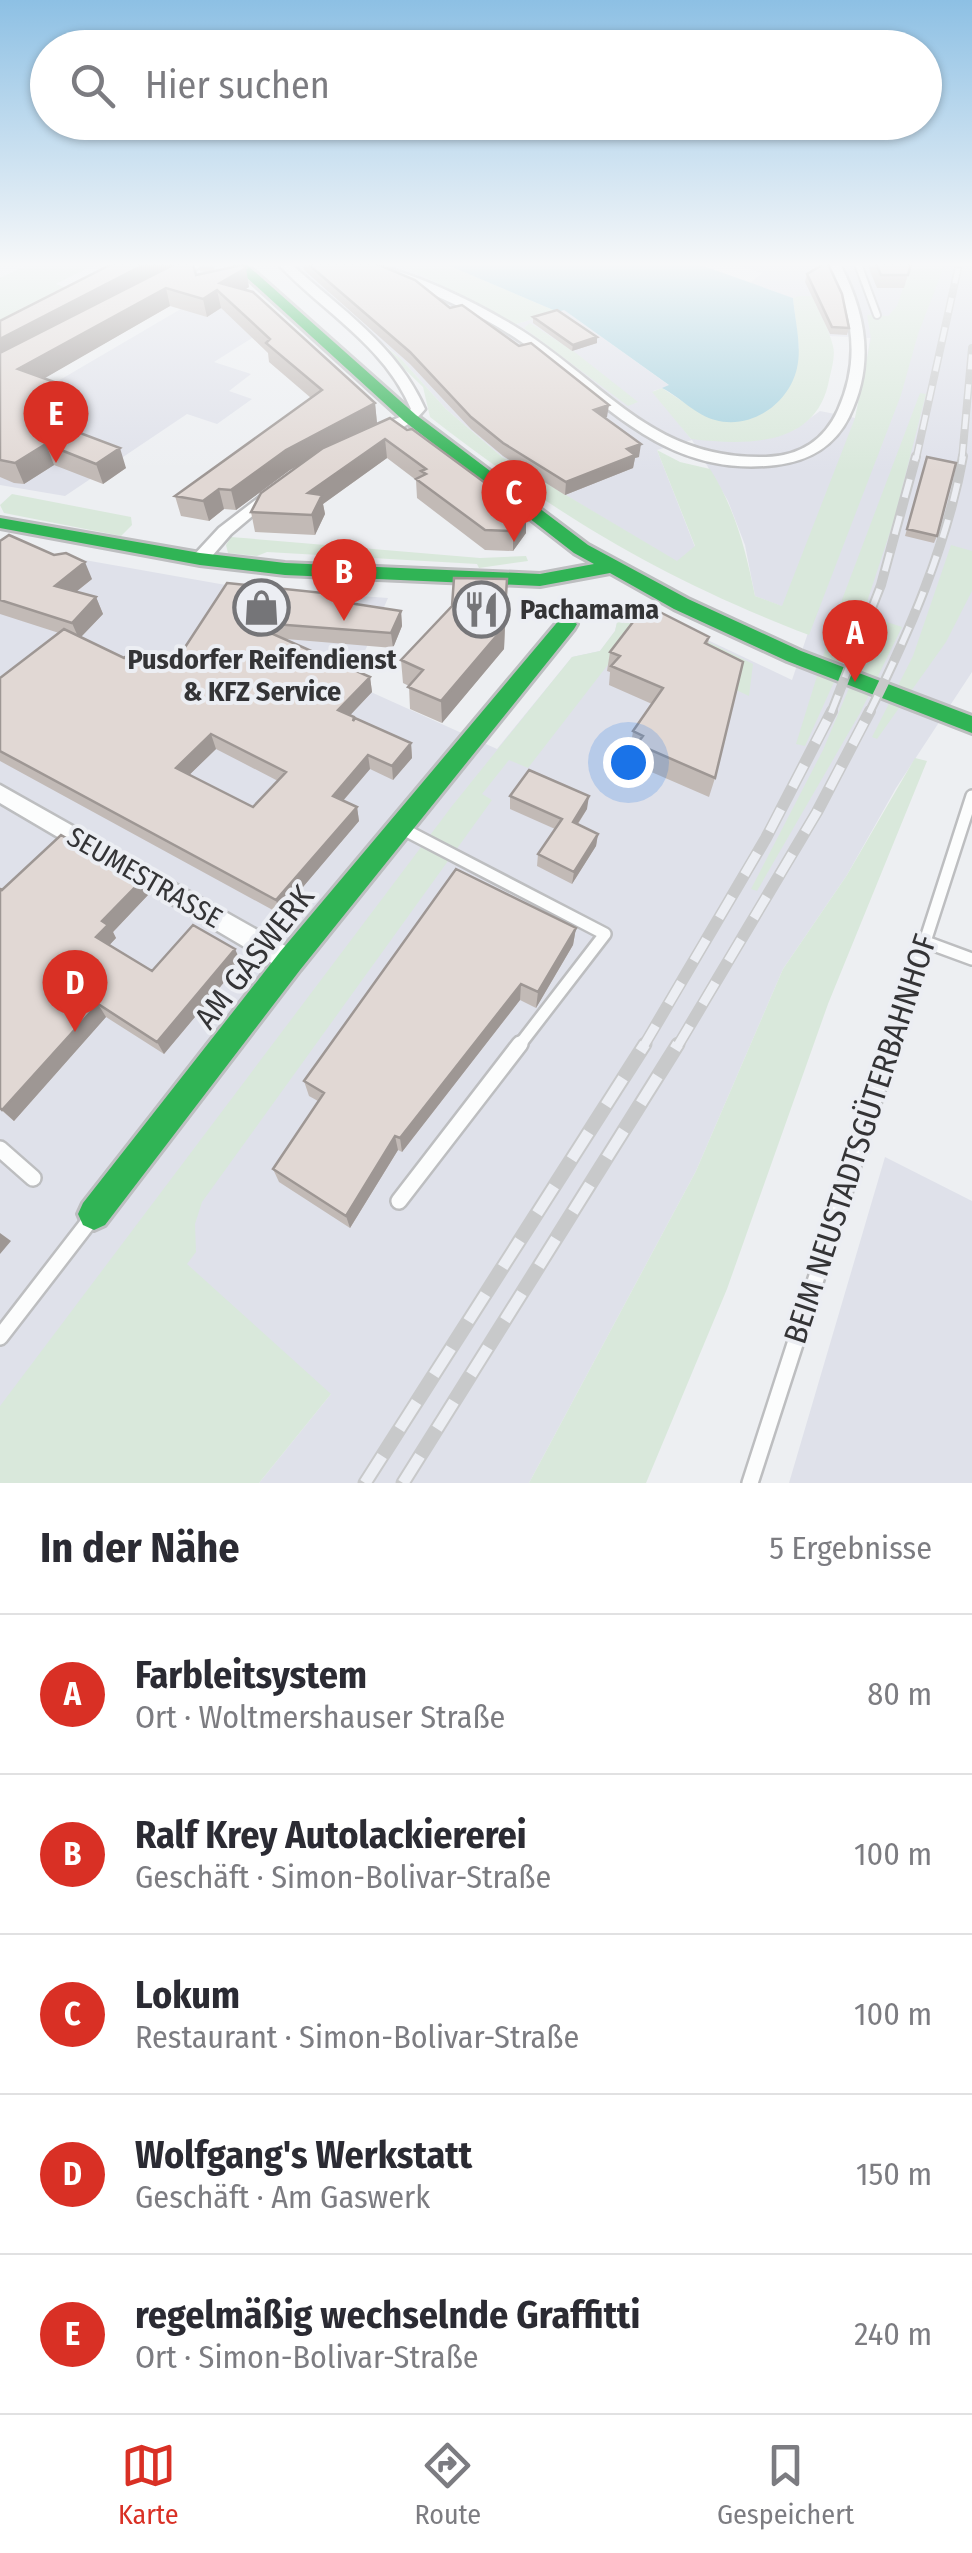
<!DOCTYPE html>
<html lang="de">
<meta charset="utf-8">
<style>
body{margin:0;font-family:"Fira Sans Condensed",sans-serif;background:#f2f2f3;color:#2b2b33}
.you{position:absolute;left:628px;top:762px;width:35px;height:35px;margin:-25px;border:8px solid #fff;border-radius:50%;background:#1a73e8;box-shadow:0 0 0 15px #1a73e833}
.badge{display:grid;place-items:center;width:65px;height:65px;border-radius:50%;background:#d93025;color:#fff;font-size:32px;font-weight:700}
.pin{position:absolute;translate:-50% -82px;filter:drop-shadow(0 2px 5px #0008)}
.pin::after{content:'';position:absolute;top:52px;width:35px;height:30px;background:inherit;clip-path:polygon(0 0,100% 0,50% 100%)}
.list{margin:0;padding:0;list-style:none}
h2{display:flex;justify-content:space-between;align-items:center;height:130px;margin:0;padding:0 40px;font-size:42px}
h2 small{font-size:32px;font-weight:400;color:#7c7c81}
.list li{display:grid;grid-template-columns:65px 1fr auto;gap:30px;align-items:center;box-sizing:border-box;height:160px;padding:0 40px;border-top:2px solid #e1e1e2}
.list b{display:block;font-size:38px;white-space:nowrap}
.list p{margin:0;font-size:32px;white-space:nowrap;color:#7c7c81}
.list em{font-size:32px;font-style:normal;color:#7c7c81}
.icon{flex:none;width:55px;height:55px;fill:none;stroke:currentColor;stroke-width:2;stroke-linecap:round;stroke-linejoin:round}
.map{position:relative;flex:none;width:972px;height:1483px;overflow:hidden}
.search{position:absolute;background:#fff;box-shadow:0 2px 8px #0004;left:30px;right:30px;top:30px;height:110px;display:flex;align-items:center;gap:25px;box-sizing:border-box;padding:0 35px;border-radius:55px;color:#7c7c81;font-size:38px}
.sheet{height:930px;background:#fff}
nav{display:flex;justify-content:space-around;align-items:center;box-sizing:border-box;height:140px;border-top:2px solid #e1e1e2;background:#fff;font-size:28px;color:#7c7c81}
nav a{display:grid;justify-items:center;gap:5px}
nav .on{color:#d93025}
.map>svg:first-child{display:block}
.built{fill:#dfe1ea}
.green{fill:#d9e8db}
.water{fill:#a6d2df}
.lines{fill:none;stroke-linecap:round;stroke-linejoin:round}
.lane-far2-casing{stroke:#bdbec0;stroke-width:10}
.lane-far1-casing{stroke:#bdbec0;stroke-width:16}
.lane-casing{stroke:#bdbec0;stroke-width:20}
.street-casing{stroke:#bdbec0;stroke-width:5}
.fast-casing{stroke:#bdbec0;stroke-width:6}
.lane-far2{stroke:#fcfdfd;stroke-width:6}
.lane-far1{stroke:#fcfdfd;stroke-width:11}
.lane{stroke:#fcfdfd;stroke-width:15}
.street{fill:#fcfdfd;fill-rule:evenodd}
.fast{fill:#30b455;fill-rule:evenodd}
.rail-far3-casing{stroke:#c8c9ca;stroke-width:8}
.rail-far2-casing{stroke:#c8c9ca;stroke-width:10}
.rail-far1-casing{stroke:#c8c9ca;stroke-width:12}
.rail-casing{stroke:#c8c9ca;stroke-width:15}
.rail-far3{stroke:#eceef3;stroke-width:5;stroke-dasharray:15;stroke-linecap:butt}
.rail-far2{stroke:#eceef3;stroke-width:6;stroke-dasharray:19;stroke-linecap:butt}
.rail-far1{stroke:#eceef3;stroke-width:9;stroke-dasharray:25;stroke-linecap:butt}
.rail{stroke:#eceef3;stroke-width:11;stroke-dasharray:32;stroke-linecap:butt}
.wall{fill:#c2bab6;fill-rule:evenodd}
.shaded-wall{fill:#9e9794}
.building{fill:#e1d8d4;stroke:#9e9794;stroke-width:2.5;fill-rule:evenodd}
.labels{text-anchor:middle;stroke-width:8;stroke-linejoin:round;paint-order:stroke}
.poi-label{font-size:28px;font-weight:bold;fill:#343436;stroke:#eceef3;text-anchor:start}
.street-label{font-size:28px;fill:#343436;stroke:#eceef3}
.near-street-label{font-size:32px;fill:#343436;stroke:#eceef3}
</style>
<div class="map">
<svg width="972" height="1483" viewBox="0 0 972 1483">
<rect width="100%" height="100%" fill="#edeff2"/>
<path class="built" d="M293,264H400L516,324L564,310L670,386L653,391L691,439L794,430L820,411L855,418L863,385L870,338L829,336L812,296L793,298L750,283L762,273L731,264H972V672L896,788L847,875L783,969L696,1171L529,1483H259L331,1394L0,1406V545L237,587L388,598L351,683L497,749L572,657L600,651L615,631L619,614L634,605L792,680L813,618L755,596L745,545L728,501L692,440L657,450L695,547L677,562L502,457L446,409L402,360Z
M232,279L287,328L252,338L214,362L251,374L229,391L252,399L217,424L187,414L65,496L0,485V415Z
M885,1157L972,1201V1483H789Z"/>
<path class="green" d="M29,264H96L56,284L72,290L0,327V278Z
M400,264H445L558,312L516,324Z
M911,264H945L918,334L901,395L809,635C660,578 555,514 430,417L423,387L359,325L402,360L446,409L502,457L677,561L695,546L657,450L680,462L710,469C735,508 746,551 755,596L782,606L855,418L871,338L867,315L888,316L897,306Z
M800,296H812C819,312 829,329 833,346C836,357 830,374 828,385C813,448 743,445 691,439L652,392L662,388L705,416L799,348L793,298Z
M530,323L576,353L638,402L628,406L524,328Z
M920,393L926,394L894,520L858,629L805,746L796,744L834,621Z
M12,494L131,517L132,525L121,536L4,513L0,505Z
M231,537L480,558L526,556L528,561L479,568L477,564L267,552L257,556L228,553L226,545Z
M951,545L972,551V591L946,642L877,739L872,737L913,656Z
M634,605L753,664L749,696L734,689L738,680L641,622L528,768L509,760L482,794L492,800L202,1202L195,1224L196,1252L187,1264L331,1394L259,1483H0V1406L452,806L572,657L600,651L615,631L619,614Z
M878,619L902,627L860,713L757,891L751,889L823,750Z
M915,758L927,761L828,1004L727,1289L646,1483H529L696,1171L783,969L847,875Z"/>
<path class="water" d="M445,264H698L793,298C795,321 802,346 797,368C789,404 751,430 715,420C697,416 680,397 662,388L669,385L564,310L558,312Z"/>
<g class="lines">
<defs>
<path id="lane-far2" d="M858,264L877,315"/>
<path id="lane-far1" d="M401,828L605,934L518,1047
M923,941L972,959
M891,1047L972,796"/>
<path id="lane" d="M0,1149L33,1178
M399,1201L520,1044
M0,1337L91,1219
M750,1483L892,1044"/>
<path id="street" d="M191,264H205L173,282L163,280Z
M278,264H291C340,308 398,347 425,409C413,425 388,437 368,436V430L405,415L411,409C384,345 323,312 278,264Z
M359,264C402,264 484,307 521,330C607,385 653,460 766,457C799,456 824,441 838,410C861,359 853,313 828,264H840C866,314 875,364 849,417C834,447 809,461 776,465C652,480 593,383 498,327C469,310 439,297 408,284C392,278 373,273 359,264Z
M275,485L283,490L280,493L231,534L206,563H194V555L219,528Z
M0,785L298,953L302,961L298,969L290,972L282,969L0,803Z"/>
<path id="fast" d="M232,264H246L416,415L588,545L688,599L801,651L972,716V733L787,661L674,609L610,573L540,586L285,575L200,565L0,528V518L200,553L285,563L540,574L594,564L574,553L404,421Z
M567,617L577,624L574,629L300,970L105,1225L94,1230L83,1225L78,1214L83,1203L280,952L560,619Z"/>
</defs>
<use href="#lane-far2" class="lane-far2-casing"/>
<use href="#lane-far1" class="lane-far1-casing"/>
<use href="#lane" class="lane-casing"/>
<use href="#street" class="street-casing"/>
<use href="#fast" class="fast-casing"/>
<use href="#lane-far2" class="lane-far2"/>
<use href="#lane-far1" class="lane-far1"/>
<use href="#lane" class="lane"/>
<use href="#street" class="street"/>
<use href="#fast" class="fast"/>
<defs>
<path id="rail-far3" d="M916,459L959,264
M962,459L972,348"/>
<path id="rail-far2" d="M831,713L881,585L916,456
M869,713C909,633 947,545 963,456"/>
<path id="rail-far1" d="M643,1047L766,838L832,711
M677,1047L817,812L870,711"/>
<path id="rail" d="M365,1483L645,1044
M403,1483L678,1044"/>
</defs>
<use href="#rail-far3" class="rail-far3-casing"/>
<use href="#rail-far2" class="rail-far2-casing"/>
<use href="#rail-far1" class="rail-far1-casing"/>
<use href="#rail" class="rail-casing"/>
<use href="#rail-far3" class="rail-far3"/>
<use href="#rail-far2" class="rail-far2"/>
<use href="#rail-far1" class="rail-far1"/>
<use href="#rail" class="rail"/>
</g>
<path class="wall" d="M198,264H216L213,272L249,287L244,290L375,403L377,423L367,428L407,430L526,513V533L513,551L485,550L417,498L416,480L387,458L323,504L325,514L315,535L255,532L251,512L303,463L290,470L236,510L224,509L209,521L181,516L175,496L311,398L269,362L268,353L221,308L207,317L170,306L44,378L60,390L86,417L68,428L126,468L103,484L54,465L24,484L14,483L0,477V321L207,273L200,271Z
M303,264H377L450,308L607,417L605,418L639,457L635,458L633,468L565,495L503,456L471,429L410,364L304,270Z
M867,264H911L904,288H877Z
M807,274L849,328L847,335L830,334L805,282Z
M533,317L597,343L572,351L533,323Z
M927,457L937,536L934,543L905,536Z
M0,541L92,579L76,592L96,597L103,614L81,637L124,658L176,661L227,583L352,596L354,604L401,611L402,626L393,648L286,639L370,677L372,692L350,715L411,743L412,758L393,780L370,769L343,801L357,807L359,821L280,914L0,761V678L59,633L0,614ZM216,749L278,781L253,807L189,775Z
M507,579L504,649L442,723L410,709L409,686L403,683L401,660Z
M709,637L708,644L715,778L709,797L633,764L635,753L630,751L633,731L652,704L609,685L610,672L607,671L610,652Z
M510,796L587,809L578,824L598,834L596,846L572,884L537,866L538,854L555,829L510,809Z
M2,890L148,895L113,932L116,938L109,945L152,971L241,962L164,1054L106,1017L14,1121L0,1109Z
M576,928L573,945L536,1008L520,1000L402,1152L398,1150L350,1228L279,1182L273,1169L318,1101L309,1096L304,1081Z"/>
<path class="shaded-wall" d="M145,264H183L0,363V339Z
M246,268L249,287L228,300L220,283Z
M166,288L170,306L26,389L18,369Z
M217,290L221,308L207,317L203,299Z
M597,337V343L572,351L573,345Z
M80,397L86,417L51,439L43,419Z
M375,403L377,423L290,470L236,510L231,490L286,450Z
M609,405L607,417L593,422L594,410Z
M385,439L387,458L323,504L325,514L315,535L308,493Z
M46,444L54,465L24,484L15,463Z
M641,444L639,457L635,458L633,468L565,495L566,482L627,449Z
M120,448L126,468L103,484L96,464Z
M219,489L224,509L209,521L203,501Z
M526,513V533L513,551V531Z
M85,562L92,579L62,603L55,586Z
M507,579L504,649L442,723L441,701Z
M96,597L103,614L79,639L72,623Z
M401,611L402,626L393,648L391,633Z
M370,677L372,692L341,725L338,710Z
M211,734L216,749L181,783L176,768Z
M411,743L412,758L393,780L392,766Z
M368,755L370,769L335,810L333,796Z
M589,796L587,809L571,834L573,822Z
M357,807L359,821L280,914L276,900Z
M598,834L596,846L572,884L574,872Z
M141,881L148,895L113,932L116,938L104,951L96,937L102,921Z
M576,928L573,945L536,1008L538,992Z
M235,949L241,962L164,1054L157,1042Z
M521,984L520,1000L402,1152L400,1138Z
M98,1004L106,1017L14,1121L2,1110Z
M395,1136L398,1150L350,1228L346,1216Z
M0,1233L11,1241L0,1254Z"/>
<path class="building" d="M112,264H145L0,339V321Z
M175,264H193L196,275L242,265L246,268L220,283L253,292L375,403L286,450L231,490L219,489L203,501L175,496L322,390L266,343L270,339L217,290L203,299L166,288L18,369L57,383L51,386L80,397L43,419L120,448L96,464L46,444L15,463L0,460V353Z
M308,264H377L415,280L450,308L462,305L519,346L531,343L609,405L594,410L641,444L627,449L635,455L566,482L503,443L471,417L410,352Z
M824,264H828L842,294L849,328L832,327L807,274Z
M876,264H911L908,275H881Z
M557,310L597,337L573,345L533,317Z
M390,418L407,430L412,429L526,513L513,531L485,530L416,479L426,474L421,471L426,469L385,439L308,493L322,495L312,515L251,512L261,493L323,448Z
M927,457L956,463L937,536L907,529Z
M9,535L54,555L66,553L85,562L55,586L96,597L72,623L0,600V541Z
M454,578L507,579L504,627L441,701L408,687L423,670L401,660L452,606Z
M227,583L352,596L349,603L401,611L391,633L246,622L370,677L338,710L354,717L353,721L355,718L411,743L392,766L368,755L333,796L357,807L276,900L0,751V678L64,629L124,658L135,649L176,661ZM211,734L286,772L253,807L176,768Z
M646,605L709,637L705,643L743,662L715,778L637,744L643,736L633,731L663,688L611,666L620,656L610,652Z
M529,770L589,796L573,822L598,834L574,872L538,854L562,819L510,796Z
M61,835L141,881L102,921L108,925L96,937L152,971L193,925L235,949L157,1042L98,1004L2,1110L0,1108V889L2,890Z
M456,869L576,928L538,992L521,984L400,1138L395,1136L346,1216L273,1169L324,1093L304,1081Z"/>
<linearGradient id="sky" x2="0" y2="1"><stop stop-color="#8dc0e4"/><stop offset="0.56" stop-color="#f7f8f9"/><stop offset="1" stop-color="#f7f8f9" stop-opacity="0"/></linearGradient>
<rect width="972" height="472" fill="url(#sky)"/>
<defs>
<symbol id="shop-ring" viewBox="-11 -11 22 22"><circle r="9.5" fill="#eceef3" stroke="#757578" stroke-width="1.5"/><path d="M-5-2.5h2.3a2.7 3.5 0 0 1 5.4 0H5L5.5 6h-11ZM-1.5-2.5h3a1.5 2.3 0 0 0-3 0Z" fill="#757578"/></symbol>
<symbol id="restaurant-ring" viewBox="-11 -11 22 22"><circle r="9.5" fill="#eceef3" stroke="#757578" stroke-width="1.5"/><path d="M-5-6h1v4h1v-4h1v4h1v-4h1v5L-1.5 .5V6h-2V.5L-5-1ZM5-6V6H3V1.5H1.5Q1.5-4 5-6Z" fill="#757578"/></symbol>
</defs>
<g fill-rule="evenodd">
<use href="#shop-ring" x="230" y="576" width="63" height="63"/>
<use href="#restaurant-ring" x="450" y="578" width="63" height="63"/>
</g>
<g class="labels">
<g class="poi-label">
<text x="520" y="619">Pachamama</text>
<text x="262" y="669" text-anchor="middle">Pusdorfer Reifendienst<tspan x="262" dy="32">&amp; KFZ Service</tspan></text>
</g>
<g class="street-label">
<text transform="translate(145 877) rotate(30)" y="10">SEUMESTRASSE</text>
</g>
<g class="near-street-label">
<text transform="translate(254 957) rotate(-52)" y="11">AM GASWERK</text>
<text transform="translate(860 1139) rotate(-72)" y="11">BEIM NEUSTADTSGÜTERBAHNHOF</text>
</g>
</g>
</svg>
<div class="you"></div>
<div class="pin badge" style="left:855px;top:682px">A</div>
<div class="pin badge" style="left:344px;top:621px">B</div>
<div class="pin badge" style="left:514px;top:542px">C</div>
<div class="pin badge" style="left:75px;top:1032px">D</div>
<div class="pin badge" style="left:56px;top:463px">E</div>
<div class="search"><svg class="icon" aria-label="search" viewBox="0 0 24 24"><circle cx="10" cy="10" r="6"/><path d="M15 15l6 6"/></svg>Hier suchen</div>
</div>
<section class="sheet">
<h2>In der Nähe<small>5 Ergebnisse</small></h2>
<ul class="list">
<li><span class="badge">A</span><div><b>Farbleitsystem</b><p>Ort · Woltmershauser Straße</p></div><em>80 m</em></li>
<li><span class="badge">B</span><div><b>Ralf Krey Autolackiererei</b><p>Geschäft · Simon-Bolivar-Straße</p></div><em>100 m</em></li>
<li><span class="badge">C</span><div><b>Lokum</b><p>Restaurant · Simon-Bolivar-Straße</p></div><em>100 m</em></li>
<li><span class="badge">D</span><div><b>Wolfgang's Werkstatt</b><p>Geschäft · Am Gaswerk</p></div><em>150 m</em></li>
<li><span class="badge">E</span><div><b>regelmäßig wechselnde Graffitti</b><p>Ort · Simon-Bolivar-Straße</p></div><em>240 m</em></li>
</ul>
</section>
<nav>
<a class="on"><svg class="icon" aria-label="map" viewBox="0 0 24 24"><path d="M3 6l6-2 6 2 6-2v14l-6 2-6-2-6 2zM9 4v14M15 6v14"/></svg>Karte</a>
<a><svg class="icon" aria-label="directions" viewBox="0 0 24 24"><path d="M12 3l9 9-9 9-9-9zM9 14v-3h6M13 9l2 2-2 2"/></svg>Route</a>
<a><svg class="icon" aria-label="saved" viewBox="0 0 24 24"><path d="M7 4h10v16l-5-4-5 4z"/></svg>Gespeichert</a>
</nav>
